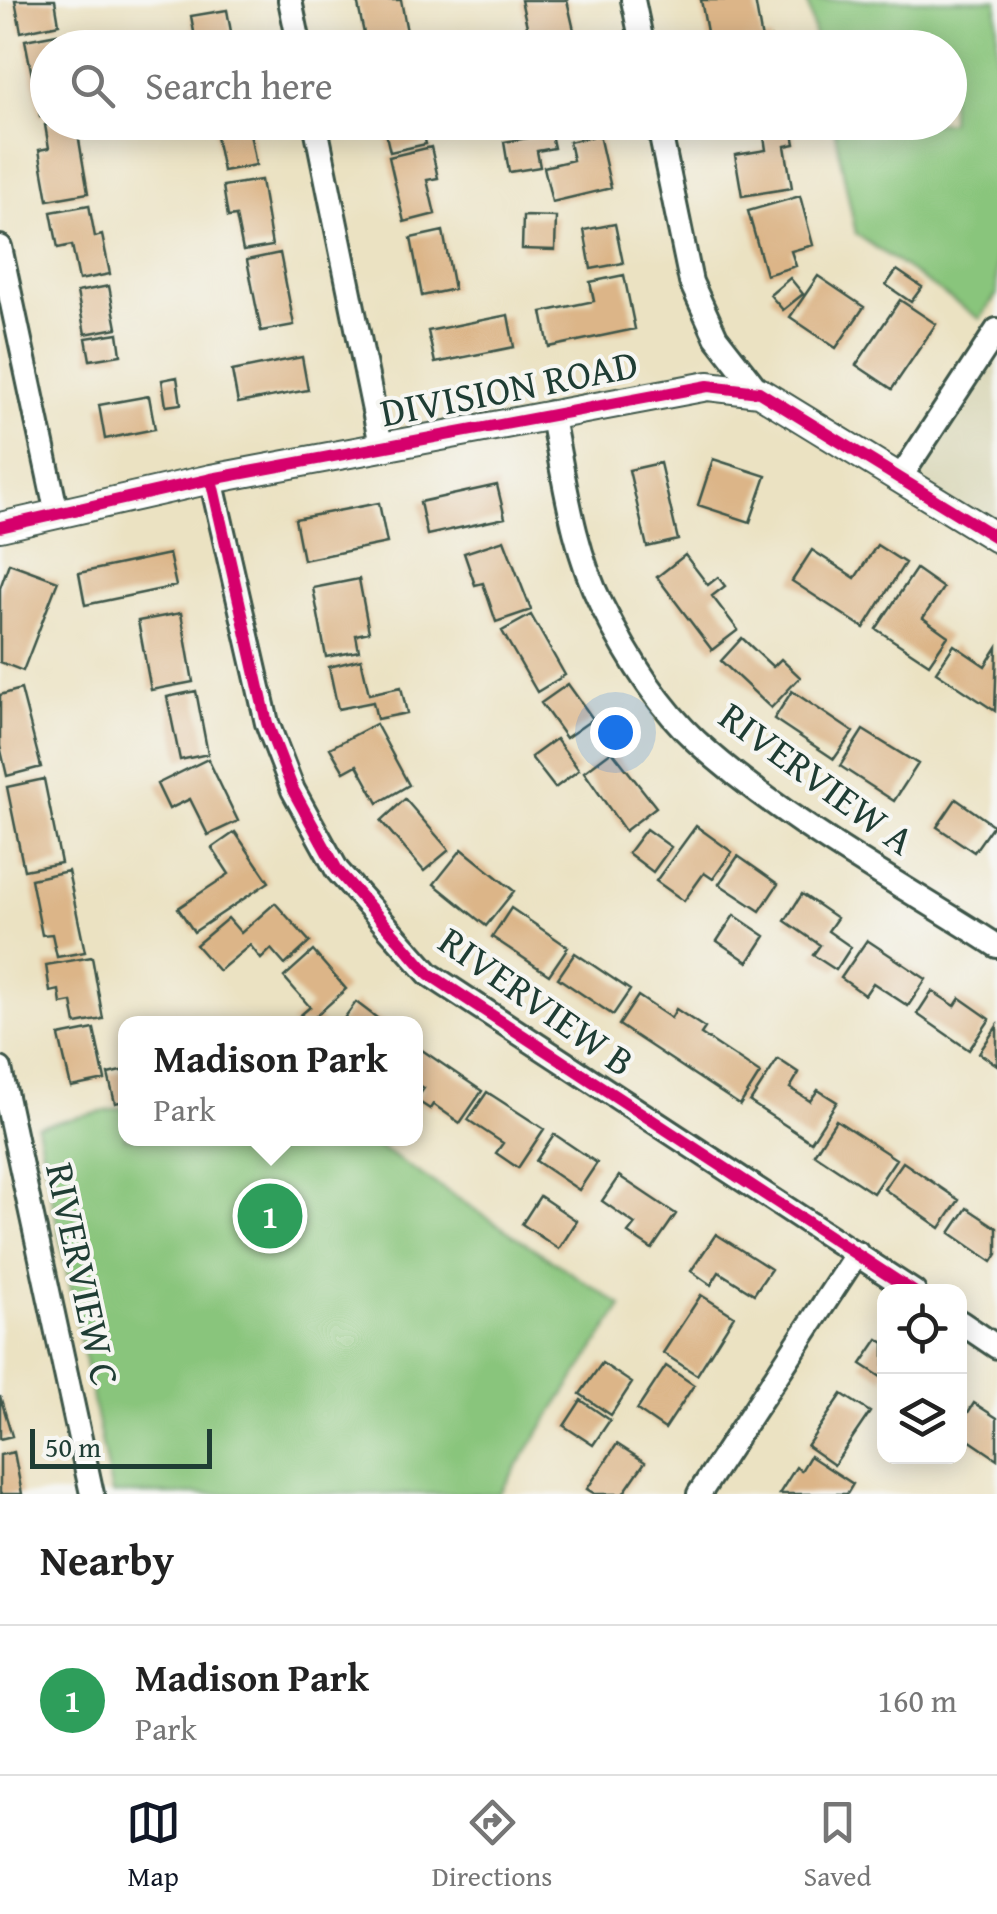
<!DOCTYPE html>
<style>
body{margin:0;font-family:"Gentium Book Plus",serif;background:#f6f6f6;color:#222}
.controls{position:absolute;right:30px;bottom:30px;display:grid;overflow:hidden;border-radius:20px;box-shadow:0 5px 25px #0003}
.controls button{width:90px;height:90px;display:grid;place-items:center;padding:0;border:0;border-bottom:2px solid #e0e0e0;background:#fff;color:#222;font:50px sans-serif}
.scale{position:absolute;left:30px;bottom:25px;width:182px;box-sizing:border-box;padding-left:10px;border:5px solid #1f3d34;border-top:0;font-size:28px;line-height:35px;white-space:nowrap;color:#1f3d34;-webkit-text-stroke:8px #f6f6f2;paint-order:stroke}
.you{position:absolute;left:615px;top:732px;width:35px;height:35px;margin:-25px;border:8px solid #fff;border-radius:50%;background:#1a73e8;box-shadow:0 0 0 15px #1a73e833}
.badge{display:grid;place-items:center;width:65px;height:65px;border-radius:50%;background:#111827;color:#fff;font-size:32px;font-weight:700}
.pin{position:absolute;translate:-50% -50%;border:5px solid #fff;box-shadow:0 2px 10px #0006}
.popup{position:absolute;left:118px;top:1016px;width:305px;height:130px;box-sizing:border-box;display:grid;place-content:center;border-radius:20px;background:#fff;filter:drop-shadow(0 2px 8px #0005);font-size:32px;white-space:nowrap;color:#767676}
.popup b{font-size:38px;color:#222}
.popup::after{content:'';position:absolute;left:50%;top:100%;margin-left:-20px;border:20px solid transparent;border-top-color:#fff}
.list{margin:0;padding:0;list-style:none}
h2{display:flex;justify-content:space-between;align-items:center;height:130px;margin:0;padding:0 40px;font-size:42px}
h2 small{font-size:32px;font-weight:400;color:#767676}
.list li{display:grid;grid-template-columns:65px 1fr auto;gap:30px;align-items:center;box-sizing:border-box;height:150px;padding:0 40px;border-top:2px solid #e0e0e0}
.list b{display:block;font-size:38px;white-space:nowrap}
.list p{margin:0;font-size:32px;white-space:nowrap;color:#767676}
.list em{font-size:32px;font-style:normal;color:#767676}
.icon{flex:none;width:55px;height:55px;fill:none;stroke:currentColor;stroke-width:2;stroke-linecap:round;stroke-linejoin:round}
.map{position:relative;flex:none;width:997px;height:1494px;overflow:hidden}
.search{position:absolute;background:#fff;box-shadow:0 5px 25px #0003;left:30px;right:30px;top:30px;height:110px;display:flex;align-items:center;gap:25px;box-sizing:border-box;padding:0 35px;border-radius:55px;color:#767676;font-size:38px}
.sheet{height:280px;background:#fff}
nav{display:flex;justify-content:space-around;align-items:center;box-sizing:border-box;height:140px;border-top:2px solid #e0e0e0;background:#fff;font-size:28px;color:#767676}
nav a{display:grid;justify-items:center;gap:5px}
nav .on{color:#111827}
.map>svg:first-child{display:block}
.built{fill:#d8d6b6}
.green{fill:#89c57b;stroke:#548158;stroke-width:2.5}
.building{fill:#dcb588}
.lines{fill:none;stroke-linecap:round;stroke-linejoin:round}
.minor-casing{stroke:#3e5649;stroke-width:28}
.tertiary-casing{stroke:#3e5649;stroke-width:32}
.minor{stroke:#fff;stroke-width:22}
.tertiary{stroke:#fff;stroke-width:28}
.cycleway-casing{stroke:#f6f6f2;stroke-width:19}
.cycleway{stroke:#d6006c;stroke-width:12}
.labels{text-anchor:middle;stroke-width:8;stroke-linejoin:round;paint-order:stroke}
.street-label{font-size:40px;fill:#1f3d34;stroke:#f6f6f2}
</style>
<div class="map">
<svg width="997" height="1494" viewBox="0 0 997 1494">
<rect width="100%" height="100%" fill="#f6f6f2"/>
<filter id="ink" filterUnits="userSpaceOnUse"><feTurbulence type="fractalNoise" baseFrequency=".01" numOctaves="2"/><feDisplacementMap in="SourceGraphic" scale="20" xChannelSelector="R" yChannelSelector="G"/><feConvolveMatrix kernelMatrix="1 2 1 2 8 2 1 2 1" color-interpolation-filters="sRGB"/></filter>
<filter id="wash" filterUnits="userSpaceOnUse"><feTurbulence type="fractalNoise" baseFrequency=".0048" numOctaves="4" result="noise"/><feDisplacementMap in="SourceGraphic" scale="40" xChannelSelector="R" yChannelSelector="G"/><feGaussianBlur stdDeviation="2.25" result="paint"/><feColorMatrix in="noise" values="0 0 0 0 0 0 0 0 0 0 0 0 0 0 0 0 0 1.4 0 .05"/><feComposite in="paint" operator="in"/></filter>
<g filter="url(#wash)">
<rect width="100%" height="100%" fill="#ebe2c2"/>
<path class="built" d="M997,330V538L902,475Z"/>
<path class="green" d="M807,0H997V294L980,319L856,234L833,123L950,122V48L817,47Z
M125,1107V1138L367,1139L622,1306L499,1494H112L37,1126Z"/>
<g id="blocks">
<path class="building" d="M15,0H55L59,24L21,32Z
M357,0H401L410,48H367Z
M521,0H567L576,39L532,48Z
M701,0H755L762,40L771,38L772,48H734L733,44L710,48Z
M227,10L234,48H197L191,16Z
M57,34L60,48H48V114L40,116L25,40Z
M76,122L88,193L48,200L39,150L49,148L45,125Z
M213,122H248L256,165L223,171Z
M383,122H421L426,144L390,152Z
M791,122L795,144L785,146L792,188L742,196L735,155L766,150L762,123Z
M551,134L554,148L537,151L540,167L509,172L504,142Z
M599,135L611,188L552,202L544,167L573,160L569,142Z
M431,147L438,178L427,180L435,214L404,222L389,157Z
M261,180L272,246L243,251L236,216L228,217L223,186Z
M800,196L813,245L791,251L796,266L766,275L748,211Z
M89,205L95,237L102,235L110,274L79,280L72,245L58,248L51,212Z
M523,216L556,217L555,250L522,249Z
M615,224L623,263L591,269L584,230Z
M443,231L454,289L422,296L411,238Z
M280,253L294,325L261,331L247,260Z
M897,270L922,287L911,302L886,285Z
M624,275L635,329L549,347L542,312L594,301L590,282Z
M818,276L864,307L836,348L790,317Z
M790,278L803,294L783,310L770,295Z
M109,286L117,328L85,334L77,292Z
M900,300L936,324L892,389L856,365Z
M508,315L514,347L435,363L428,331Z
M118,333L121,355L90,360L86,338Z
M302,357L308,390L238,403L232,371Z
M177,377L181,404L166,406L162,380Z
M149,396L155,429L105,439L99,405Z
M713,459L766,476L750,522L698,505Z
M660,463L678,540L647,547L629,470Z
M497,485L505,518L427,535L420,502Z
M379,503L387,543L303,560L295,519Z
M504,540L531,610L496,622L483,583L475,585L464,553Z
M877,545L905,563L864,628L792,581L812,550L855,578Z
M169,554L176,586L85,605L79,573Z
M685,555L708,585L718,577L725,586L712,596L738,630L712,650L657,577Z
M9,563L58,581L23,671L0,662V588Z
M916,569L943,588L923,618L948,636L929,664L876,629Z
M359,579L369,632L356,635L359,651L326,657L313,588Z
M181,613L193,682L151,690L138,621Z
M531,615L565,675L537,692L502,631Z
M742,638L773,667L781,659L800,677L771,708L721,661Z
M954,645L985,666L997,647L995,711L936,672Z
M361,659L369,694L401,687L407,713L377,719L373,702L338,709L329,667Z
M568,684L593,719L566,738L541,703Z
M21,689L41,767L7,776L0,746V695Z
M196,691L208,754L180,760L167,697Z
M792,691L853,732L834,759L774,719Z
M376,724L409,785L378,803L357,765L344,772L330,748Z
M863,730L918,764L894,801L840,766Z
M556,739L579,770L555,788L531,757Z
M612,751L656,807L625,831L584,772Z
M208,759L238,821L208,835L190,799L169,809L157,784Z
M44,779L61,863L24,870L7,787Z
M405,799L449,850L424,871L381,821Z
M956,799L993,825L974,852L937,827Z
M696,826L732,852L713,879L704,873L684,901L656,881Z
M646,829L671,847L653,872L628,853Z
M235,832L269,882L194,932L178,908L229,874L212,848Z
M462,849L514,891L486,926L434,884Z
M738,856L778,884L760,911L719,884Z
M68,871L85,952L57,957L52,934L42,935L31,879Z
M802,894L837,918L828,931L851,947L836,970L813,955L820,945L785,921Z
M275,903L310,942L285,965L271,949L261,959L250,945L219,971L196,945L228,918L241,933Z
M511,908L568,947L549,975L492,937Z
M734,915L765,936L748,962L717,941Z
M867,940L926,979L908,1006L873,983L865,995L841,978Z
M313,951L346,989L316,1016L323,1024H290L310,1007L284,977Z
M575,953L630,990L613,1015L558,978Z
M92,957L103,1019L76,1024L72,1002L61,1004L59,990L50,992L46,965Z
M932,991L955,1006L960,998L990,1019L969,1050L917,1014Z
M638,996L671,1018L676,1009L705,1028L701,1034L760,1073L740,1105L619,1025Z
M356,1002L385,1024H340Z
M997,1026V1065L979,1053Z
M94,1029L105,1080L71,1087L59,1036Z
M419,1048L482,1091L460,1123L433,1104L430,1109L416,1100L424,1088L415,1082Z
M778,1059L799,1073L790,1088L810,1101L818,1090L837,1102L811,1142L750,1102Z
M125,1070V1101L115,1103L108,1074Z
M487,1092L544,1129L518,1168L496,1153L503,1143L468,1120Z
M836,1120L896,1159L873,1193L814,1154Z
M554,1134L597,1163L579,1190L536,1161Z
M903,1162L959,1200L940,1228L884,1189Z
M619,1176L676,1214L652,1249L628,1233L635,1224L602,1201Z
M540,1196L577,1221L559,1249L522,1224Z
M967,1208L997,1228V1254L992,1262L950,1233Z
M716,1234L771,1269L754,1294L719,1272L711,1285L691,1271Z
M701,1295L734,1316L697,1375L663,1353Z
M878,1339L884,1343V1379L861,1364Z
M602,1363L632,1383L611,1415L580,1394Z
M666,1366L694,1385L665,1429L637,1410Z
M842,1394L870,1412L834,1465L807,1446Z
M0,1396L12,1436L0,1439Z
M581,1400L610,1420L593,1445L564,1426Z
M974,1403L997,1418V1459L960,1434V1425Z
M617,1444L645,1462L623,1494H595L587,1489Z
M14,1452L22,1494H0V1455Z
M810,1456L853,1484L847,1494H779L796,1467L801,1471Z"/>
</g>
</g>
<g filter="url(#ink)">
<use href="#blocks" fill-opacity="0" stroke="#3e5649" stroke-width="2.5"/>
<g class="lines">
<defs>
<path id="minor" d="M290,0L300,48
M633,0L643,48
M315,122L381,445
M658,122L691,282L716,337L759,392
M0,247L57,514
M551,413C564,475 572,546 601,604C624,650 657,705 696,741C782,820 898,882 997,946
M902,475L997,330
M211,479L267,723L293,790L337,870L429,974L914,1292
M0,1069L92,1494
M960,1322L997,1347
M699,1494L857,1253"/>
<path id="tertiary" d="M0,527L211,479L708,386L759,392L997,538"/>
</defs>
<use href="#minor" class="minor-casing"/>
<use href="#tertiary" class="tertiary-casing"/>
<use href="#minor" class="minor"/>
<use href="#tertiary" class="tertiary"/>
<defs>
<path id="cycleway" d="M211,479L267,723L293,790L337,870L429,974L914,1292
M0,527L211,479L708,386L759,392L997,538"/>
</defs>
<use href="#cycleway" class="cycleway-casing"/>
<use href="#cycleway" class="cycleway"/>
</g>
</g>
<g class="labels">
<g class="street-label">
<text transform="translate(509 388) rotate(-11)" y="14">DIVISION ROAD</text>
<text transform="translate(817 778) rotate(36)" y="14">RIVERVIEW A</text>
<text transform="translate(537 1001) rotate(35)" y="14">RIVERVIEW B</text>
<text transform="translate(83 1274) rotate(78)" y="14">RIVERVIEW C</text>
</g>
</g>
</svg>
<div class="controls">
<button><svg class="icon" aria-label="locate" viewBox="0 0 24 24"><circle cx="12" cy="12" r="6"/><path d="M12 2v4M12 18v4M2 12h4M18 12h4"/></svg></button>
<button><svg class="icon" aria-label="layers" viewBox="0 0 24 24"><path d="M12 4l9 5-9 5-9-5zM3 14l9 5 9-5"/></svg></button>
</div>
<div class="scale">50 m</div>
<div class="you"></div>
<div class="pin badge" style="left:270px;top:1216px;background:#2e9e5b">1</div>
<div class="popup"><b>Madison Park</b>Park</div>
<div class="search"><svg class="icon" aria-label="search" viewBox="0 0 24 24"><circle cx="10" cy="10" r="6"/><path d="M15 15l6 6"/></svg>Search here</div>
</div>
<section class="sheet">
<h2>Nearby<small></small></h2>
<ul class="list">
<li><span class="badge" style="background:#2e9e5b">1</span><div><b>Madison Park</b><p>Park</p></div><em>160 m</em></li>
</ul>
</section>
<nav>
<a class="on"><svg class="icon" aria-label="map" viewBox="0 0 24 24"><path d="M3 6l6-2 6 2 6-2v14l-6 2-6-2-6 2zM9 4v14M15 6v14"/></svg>Map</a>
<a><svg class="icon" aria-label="directions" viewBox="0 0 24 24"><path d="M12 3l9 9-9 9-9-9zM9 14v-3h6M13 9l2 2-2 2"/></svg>Directions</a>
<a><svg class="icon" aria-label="saved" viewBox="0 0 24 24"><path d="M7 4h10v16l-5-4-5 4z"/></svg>Saved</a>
</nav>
